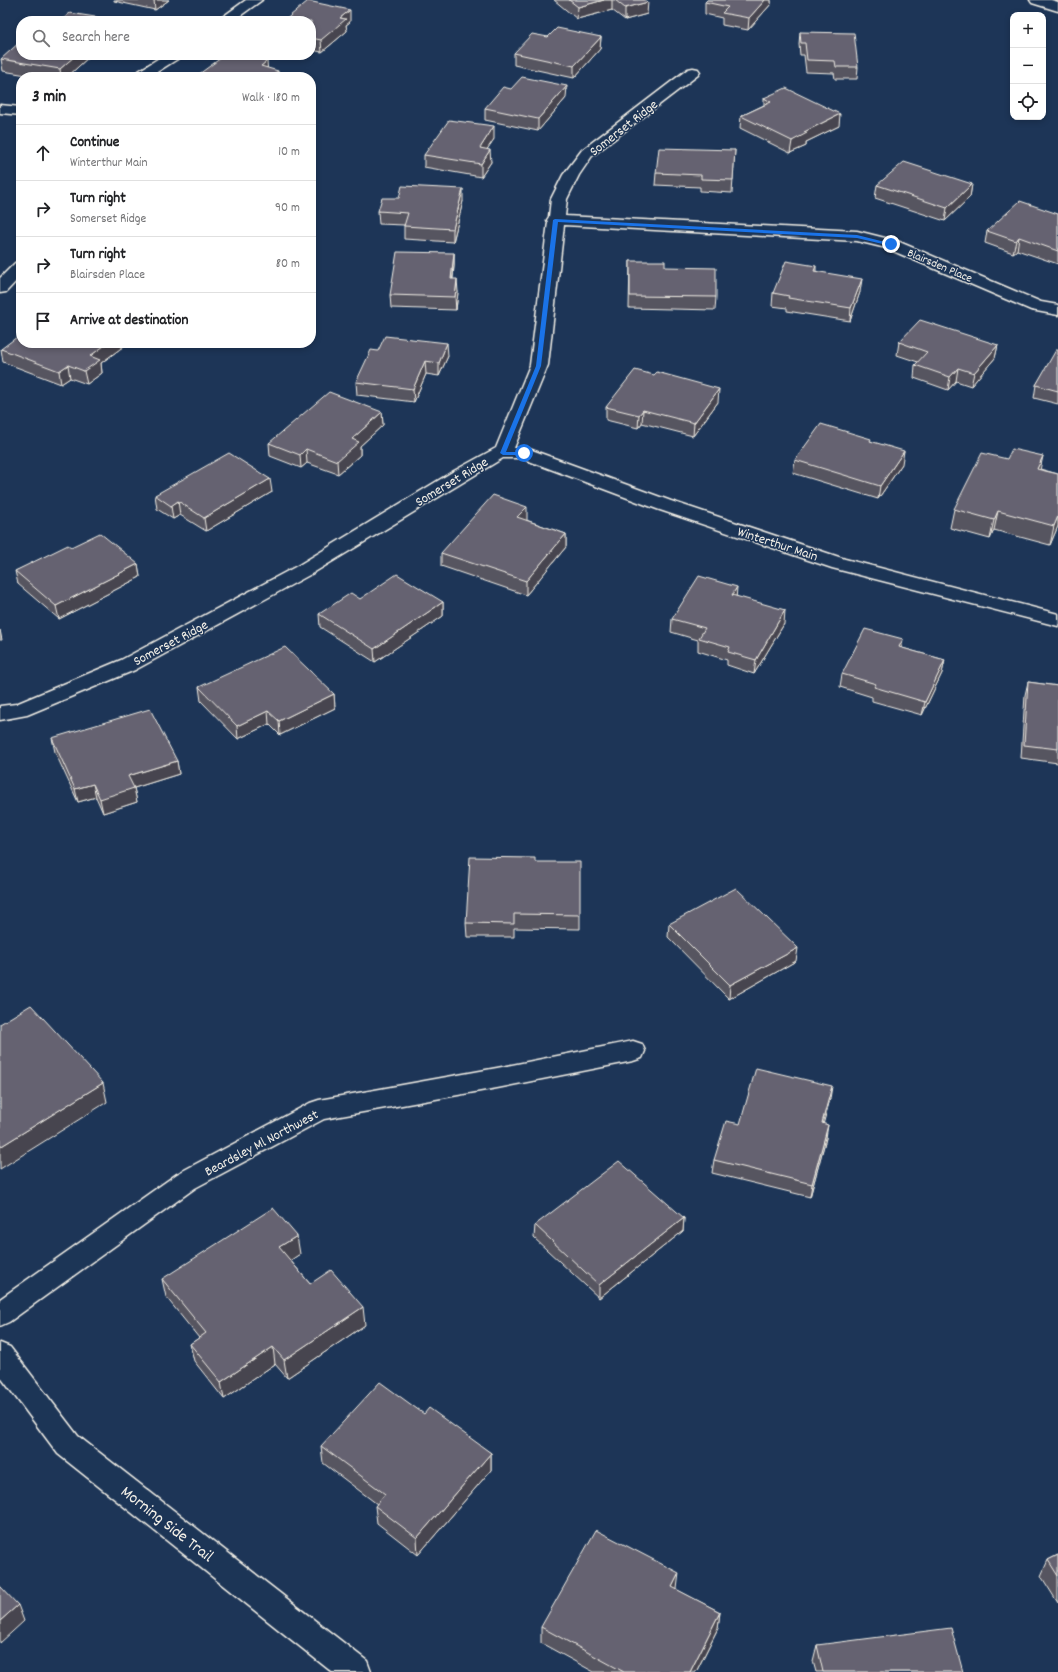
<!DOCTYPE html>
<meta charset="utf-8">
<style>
body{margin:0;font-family:Dekko,sans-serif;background:#f2f2f2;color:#202124}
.controls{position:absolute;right:12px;top:12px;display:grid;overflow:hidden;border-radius:8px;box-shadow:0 2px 6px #0003}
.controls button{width:36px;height:36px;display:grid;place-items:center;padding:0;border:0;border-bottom:1px solid #e0e0e0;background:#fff;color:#202124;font:20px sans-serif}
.stop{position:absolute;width:12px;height:12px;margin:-9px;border:3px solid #1a73e8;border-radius:50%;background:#fff}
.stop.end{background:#1a73e8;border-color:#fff;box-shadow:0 1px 4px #0008}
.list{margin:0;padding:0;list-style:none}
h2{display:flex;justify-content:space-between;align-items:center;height:52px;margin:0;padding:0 16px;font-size:17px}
h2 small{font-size:13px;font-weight:400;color:#757577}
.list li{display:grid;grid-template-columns:26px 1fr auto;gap:12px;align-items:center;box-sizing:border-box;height:56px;padding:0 16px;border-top:1px solid #e0e0e0}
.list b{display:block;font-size:15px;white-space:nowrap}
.list p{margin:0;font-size:13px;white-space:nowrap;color:#757577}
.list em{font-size:13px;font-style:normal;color:#757577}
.icon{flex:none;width:22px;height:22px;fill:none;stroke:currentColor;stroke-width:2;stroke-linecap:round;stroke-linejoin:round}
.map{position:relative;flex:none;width:1058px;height:1672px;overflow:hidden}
.search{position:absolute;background:#fff;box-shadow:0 2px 6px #0003;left:16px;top:16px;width:300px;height:44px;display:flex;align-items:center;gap:10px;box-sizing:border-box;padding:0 14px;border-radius:16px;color:#757577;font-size:15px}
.panel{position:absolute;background:#fff;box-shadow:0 2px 6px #0003;left:16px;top:72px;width:300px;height:276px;border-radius:16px}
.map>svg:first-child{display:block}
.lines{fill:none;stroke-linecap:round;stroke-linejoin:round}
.minor-casing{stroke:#f4f1e8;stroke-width:3}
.minor{fill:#1d3557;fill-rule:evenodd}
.wall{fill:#575461;stroke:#f4f1e8}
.shaded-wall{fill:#47454f;stroke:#f4f1e8}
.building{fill:#656271;stroke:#f4f1e8}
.route{fill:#1a73e8}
.labels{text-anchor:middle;stroke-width:3;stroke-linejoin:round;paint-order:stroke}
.far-street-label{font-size:12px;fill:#f4f1e8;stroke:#1d3557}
.street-label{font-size:14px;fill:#f4f1e8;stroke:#1d3557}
.near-street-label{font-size:17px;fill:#f4f1e8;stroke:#1d3557}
</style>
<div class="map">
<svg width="1058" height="1672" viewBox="0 0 1058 1672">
<rect width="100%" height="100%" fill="#1d3557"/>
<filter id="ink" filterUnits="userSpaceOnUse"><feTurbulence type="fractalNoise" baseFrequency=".025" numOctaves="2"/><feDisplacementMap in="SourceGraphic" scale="8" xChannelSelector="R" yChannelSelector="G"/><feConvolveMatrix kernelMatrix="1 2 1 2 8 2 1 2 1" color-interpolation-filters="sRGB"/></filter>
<g filter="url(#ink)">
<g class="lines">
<defs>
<path id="minor" d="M246,0H262L233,21H217Z
M1030,0H1051L1058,2V11L1032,3Z
M164,55H181L179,58L149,77H132L134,74Z
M693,68L698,69L700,72L698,75L592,156L579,175L567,199L565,216L857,231L897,241L1041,302L1058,305V315L1031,310L886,248L857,241L564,225L548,365L514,448L529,449L671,501L845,559L1058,614V626L832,568L657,509L521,458H503L313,573L135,670L27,715L0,720V706L16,704L121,660L299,565L454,471L496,448L530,365L548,222L547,220L549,217L551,199L563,175L582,150L688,69Z
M0,105L21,107V115L0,113Z
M21,261V276L6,292L0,293V278L15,263Z
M633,1041L642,1044L645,1051L642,1058L633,1061L497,1088L324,1119L195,1188L9,1322L0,1326V1299L177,1174L310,1103L319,1100L497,1068Z
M0,1343L10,1347L78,1436L367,1661L371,1672H332L58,1454L0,1376Z"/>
</defs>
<use href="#minor" class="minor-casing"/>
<use href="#minor" class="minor"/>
</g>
<path class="wall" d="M114,0H169L155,10L114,1Z
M554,0H645L647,14L625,20L612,10L577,19Z
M707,0H771V4L748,30L722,25V18L705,14V2Z
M311,21L350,22L346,25L347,31L322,52L311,50Z
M800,32L858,67L857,79H835L834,73L806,72L804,55H800L799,44Z
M548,37H601L600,49L574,78L514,65V53Z
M21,55H91L67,77H38L3,71L1,59Z
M566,98L538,131L485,120V108Z
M764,98L839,126L806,142V146L790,153L740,128L741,116L764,105Z
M494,139L487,149L491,162L481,177L424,167V155Z
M735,150L732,193L700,191V187L655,185L656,173Z
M972,184L970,197L945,221L875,198L877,185Z
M463,201L453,242L404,239V225L379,224L378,211Z
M1058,214V264L1017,250L1013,253L985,243L987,231Z
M454,253V266L453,279L458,292L456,310L391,308L390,295Z
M630,261L665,267L716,297L715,310L629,308Z
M816,266V272L860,292L850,321L787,311V308L772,306L773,293Z
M899,342L998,345L995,358L971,386L956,381L948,390L914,378L915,365L918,362L897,355Z
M21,343H123L124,346L101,363L102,373L87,384L70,378L61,384L3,362L1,349Z
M1058,350V404L1034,398L1036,385Z
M378,351L448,356L439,376L426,374L414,402L357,395L356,382Z
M654,375L718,402L693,436L642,423L638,428L606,420V407Z
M382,412L383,425L360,446V455L338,474L307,463L301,468L270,456L269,443Z
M871,441L902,464L878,499L793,473L795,460Z
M1040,469L1058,474V526L1050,545L994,530L990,539L950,528L954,509Z
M272,492L206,531L180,515L173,519L157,509L155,495Z
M526,520L566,534V547L526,595L441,566V553Z
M71,547L138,564L140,577L59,619L18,584L15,571Z
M736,596L784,624L754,674L727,665V660L698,651V640L671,632L672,619Z
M360,599L443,602V616L375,662L320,627L319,614Z
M902,648L945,660L942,673L922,715L872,701V697L840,687L842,674Z
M1028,682L1058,686V763L1021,758L1025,695Z
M199,687L334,694L335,708L280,735L269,724L238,739L201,701Z
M52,738L177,761L179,774L134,788L137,802L103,813L96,797L78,802L55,752Z
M535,862L580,915V929L514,928V937H467L466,923Z
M669,924L796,961L729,999L668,937Z
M830,1099L823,1123L826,1138L810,1197L712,1173L714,1160L740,1124Z
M684,1218L683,1231L599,1298L534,1238L535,1225Z
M300,1254L290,1260L310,1284L365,1325L287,1378L275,1364L224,1399L194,1361L190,1344L199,1338L166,1297L162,1279Z
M424,1414L491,1453V1470L418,1555L377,1523L375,1506L377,1504L323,1463L321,1446Z
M1058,1555V1603L1041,1576L1048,1560Z
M677,1590L720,1612L718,1628L696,1672H594L541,1643V1627Z
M817,1645L963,1672H816L813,1661Z"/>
<path class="shaded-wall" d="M154,0H169L155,10Z
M604,0H612V10L577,19L578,7Z
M765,0H771V4L748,30L749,18Z
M648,2L647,14L625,20V8Z
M350,10V22L346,25L347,31L322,52L321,40L340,18Z
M601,37L600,49L574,78V66Z
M76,55H91L67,77H61L60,69Z
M267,61L268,74L261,66Z
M278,71L279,77H270Z
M567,86L566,98L538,131V119Z
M840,114L839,126L806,142V146L790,153L792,141L804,132Z
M494,126V139L480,160V148Z
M490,150L491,162L481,177V164Z
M972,184L970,197L945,221L947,208Z
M463,189V201L453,242V229Z
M1019,237L1017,250L1013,253L1016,241Z
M454,253V266L451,292V279Z
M457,279L458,292L456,310L455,297Z
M862,279L860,292L850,321L851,308Z
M108,343H123L124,346L101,363L102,373L87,384L84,371L90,356Z
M447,343L448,356L439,376V363Z
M998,345L995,358L971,386L974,373Z
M425,361L426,374L414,402L413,389Z
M68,365L70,378L61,384L59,371Z
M958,368L956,381L948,390L950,377Z
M719,389L718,402L693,436L694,423Z
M643,410L642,423L638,428L639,415Z
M382,412L383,425L360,446V455L338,474L337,461L352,439Z
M306,449L307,463L301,468L300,455Z
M904,451L902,464L878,499L880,486Z
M1043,456L1039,475L1037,469Z
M270,479L272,492L206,531L204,518Z
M178,501L180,515L173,519L171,506Z
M527,507V520L517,531V517Z
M998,511L994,530L990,539L994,520Z
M1058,516V526L1050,545L1054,526Z
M566,534V547L526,595V581Z
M138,564L140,577L59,619L56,606Z
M737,587L736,600L732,595Z
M443,602V616L375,662L374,649Z
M785,610L784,624L754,674L756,660Z
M0,630L2,640H0Z
M903,639L901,652L899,647Z
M945,660L942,673L922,715L925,702Z
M334,694L335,708L280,735L279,721Z
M268,711L269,724L238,739L237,726Z
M177,761L179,774L134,788L137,802L103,813L100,799L128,776Z
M93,784L96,797L78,802L75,789Z
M798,948L796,961L729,999L730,985Z
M103,1083L107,1102L0,1169V1147Z
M832,1086L830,1099L820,1136L822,1123Z
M828,1125L826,1138L810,1197L812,1184Z
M684,1218L683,1231L599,1298V1285Z
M297,1236L300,1254L282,1266L279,1247Z
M363,1307L365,1325L287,1378L284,1360Z
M273,1347L275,1364L224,1399L221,1382Z
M491,1453V1470L418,1555L417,1538Z
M679,1573L677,1589L670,1604L672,1587Z
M18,1605L24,1621L0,1643V1621Z
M720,1612L718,1628L696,1672H690Z"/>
<path class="building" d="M569,0H604L578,7Z
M615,0H645L648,2L625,8Z
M707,0H765L749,18L722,13L728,7L705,2Z
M308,1L350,10L340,18L346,19L321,40L311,38V21H284Z
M70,13L114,20L113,21H60Z
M557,28L601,37L574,66L514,53L532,34L548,37Z
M800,32L854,33L858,67H836L835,61L807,60L805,43H801Z
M21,41V55H76L60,69L1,59Z
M225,55H245L267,61L261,66L278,71L270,77H195Z
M522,77L567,86L538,119L485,108L503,87L511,89Z
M786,88L840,114L804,132L807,133L792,141L741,116L771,102L764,98Z
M449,120L494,126L480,148L490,150L481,164L424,155Z
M659,148L735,150L733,180L701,179V175L656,173Z
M904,162L972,184L947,208L877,185Z
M402,186L463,189L453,229L404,226L408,213L378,211L382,198H399Z
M1020,201L1058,214V251L1019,237L1016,241L987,231Z
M397,252L454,253L451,279H457L455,297L390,295Z
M630,261H665V267L716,268V297L630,296Z
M786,261L816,266L814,271L862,279L851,308L788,298L789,296L773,293Z
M920,320L998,345L974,373L958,368L950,377L915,365L927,352L899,342Z
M21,334V343H108L90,356L100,360L84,371L68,365L59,371L1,349Z
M385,336L447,343L439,363L425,361L413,389L356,382L371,350L378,351Z
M1056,350H1058V391L1036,385Z
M635,370L654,375L657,372L719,389L694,423L643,410L639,415L606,407Z
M329,392L382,412L352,439L359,442L337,461L306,449L300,455L269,443Z
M821,424L871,439L870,441L904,451L880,486L795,460Z
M1012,449L1043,456L1037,469L1058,474V516L1054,526L998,511L994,520L954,509L982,453L1007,459Z
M229,453L270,479L204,518L178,501L171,506L155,495Z
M493,495L527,507L517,517L566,534L526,581L441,553Z
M100,533L138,564L56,606L15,571L68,545L71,547Z
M397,574L443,602L374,649L319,614L351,593L360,599Z
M699,576L737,587L732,595L785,610L756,660L728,652L730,647L699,638L705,628L672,619Z
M865,629L903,639L899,647L945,660L925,702L874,687L876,684L842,674Z
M285,647L334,694L279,721L268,711L237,726L199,687Z
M1028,682L1058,686V749L1024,745Z
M150,709L177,761L128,776L134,788L100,799L93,784L75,789L52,738Z
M470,857L535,858V862H580V915L514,914V924L466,923Z
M736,888L798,948L730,985L669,924Z
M31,1005L103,1083L0,1147V1024Z
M756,1068L832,1086L822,1123L828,1125L812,1184L714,1160L726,1121L740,1124Z
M619,1161L684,1218L599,1285L535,1225Z
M273,1208L297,1236L279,1247L310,1284L331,1270L363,1307L284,1360L273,1347L221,1382L190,1344L206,1333L162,1279Z
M380,1382L424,1414L429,1408L491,1453L417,1538L375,1506L385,1494L321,1446Z
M596,1530L679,1573L672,1587L720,1612L690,1672H624L541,1627Z
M1058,1555V1576L1048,1560Z
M0,1586L18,1605L0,1621Z
M951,1628L963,1672H823L817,1645Z"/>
</g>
<path class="route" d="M555,219L857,235L893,244L891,246L857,238L558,222L541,366L506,452H524L526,453L524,455H503L500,453L536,366L553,220Z"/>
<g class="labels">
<g class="far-street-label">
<text transform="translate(940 265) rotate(23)" y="4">Blairsden Place</text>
</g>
<g class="street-label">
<text transform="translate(623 127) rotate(-38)" y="5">Somerset Ridge</text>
<text transform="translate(451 481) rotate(-31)" y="5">Somerset Ridge</text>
<text transform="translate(778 543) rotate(18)" y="5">Winterthur Main</text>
<text transform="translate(170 642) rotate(-28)" y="5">Somerset Ridge</text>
<text transform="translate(261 1142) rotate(-28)" y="5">Beardsley Ml Northwest</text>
</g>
<g class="near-street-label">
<text transform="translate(168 1523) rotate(38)" y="6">Morning Side Trail</text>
</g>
</g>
</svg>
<div class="controls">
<button>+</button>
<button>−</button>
<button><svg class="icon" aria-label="locate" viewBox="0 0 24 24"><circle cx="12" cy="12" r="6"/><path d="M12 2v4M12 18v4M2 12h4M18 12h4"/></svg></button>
</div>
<div class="stop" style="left:524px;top:453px"></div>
<div class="stop end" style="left:891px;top:244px"></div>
<div class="search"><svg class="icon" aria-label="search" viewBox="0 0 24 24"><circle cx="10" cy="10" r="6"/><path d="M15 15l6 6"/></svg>Search here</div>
<section class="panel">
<h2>3 min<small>Walk · 180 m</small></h2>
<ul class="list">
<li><svg class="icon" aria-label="ahead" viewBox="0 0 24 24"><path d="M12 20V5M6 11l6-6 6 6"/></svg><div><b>Continue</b><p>Winterthur Main</p></div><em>10 m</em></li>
<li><svg class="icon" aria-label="right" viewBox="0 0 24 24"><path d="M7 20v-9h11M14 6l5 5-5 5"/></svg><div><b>Turn right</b><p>Somerset Ridge</p></div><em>90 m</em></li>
<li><svg class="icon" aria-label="right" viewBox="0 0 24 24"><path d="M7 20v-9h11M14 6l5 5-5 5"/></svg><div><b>Turn right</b><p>Blairsden Place</p></div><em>80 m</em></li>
<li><svg class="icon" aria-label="arrive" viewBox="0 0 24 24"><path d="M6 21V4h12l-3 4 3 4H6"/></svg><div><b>Arrive at destination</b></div></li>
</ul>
</section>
</div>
